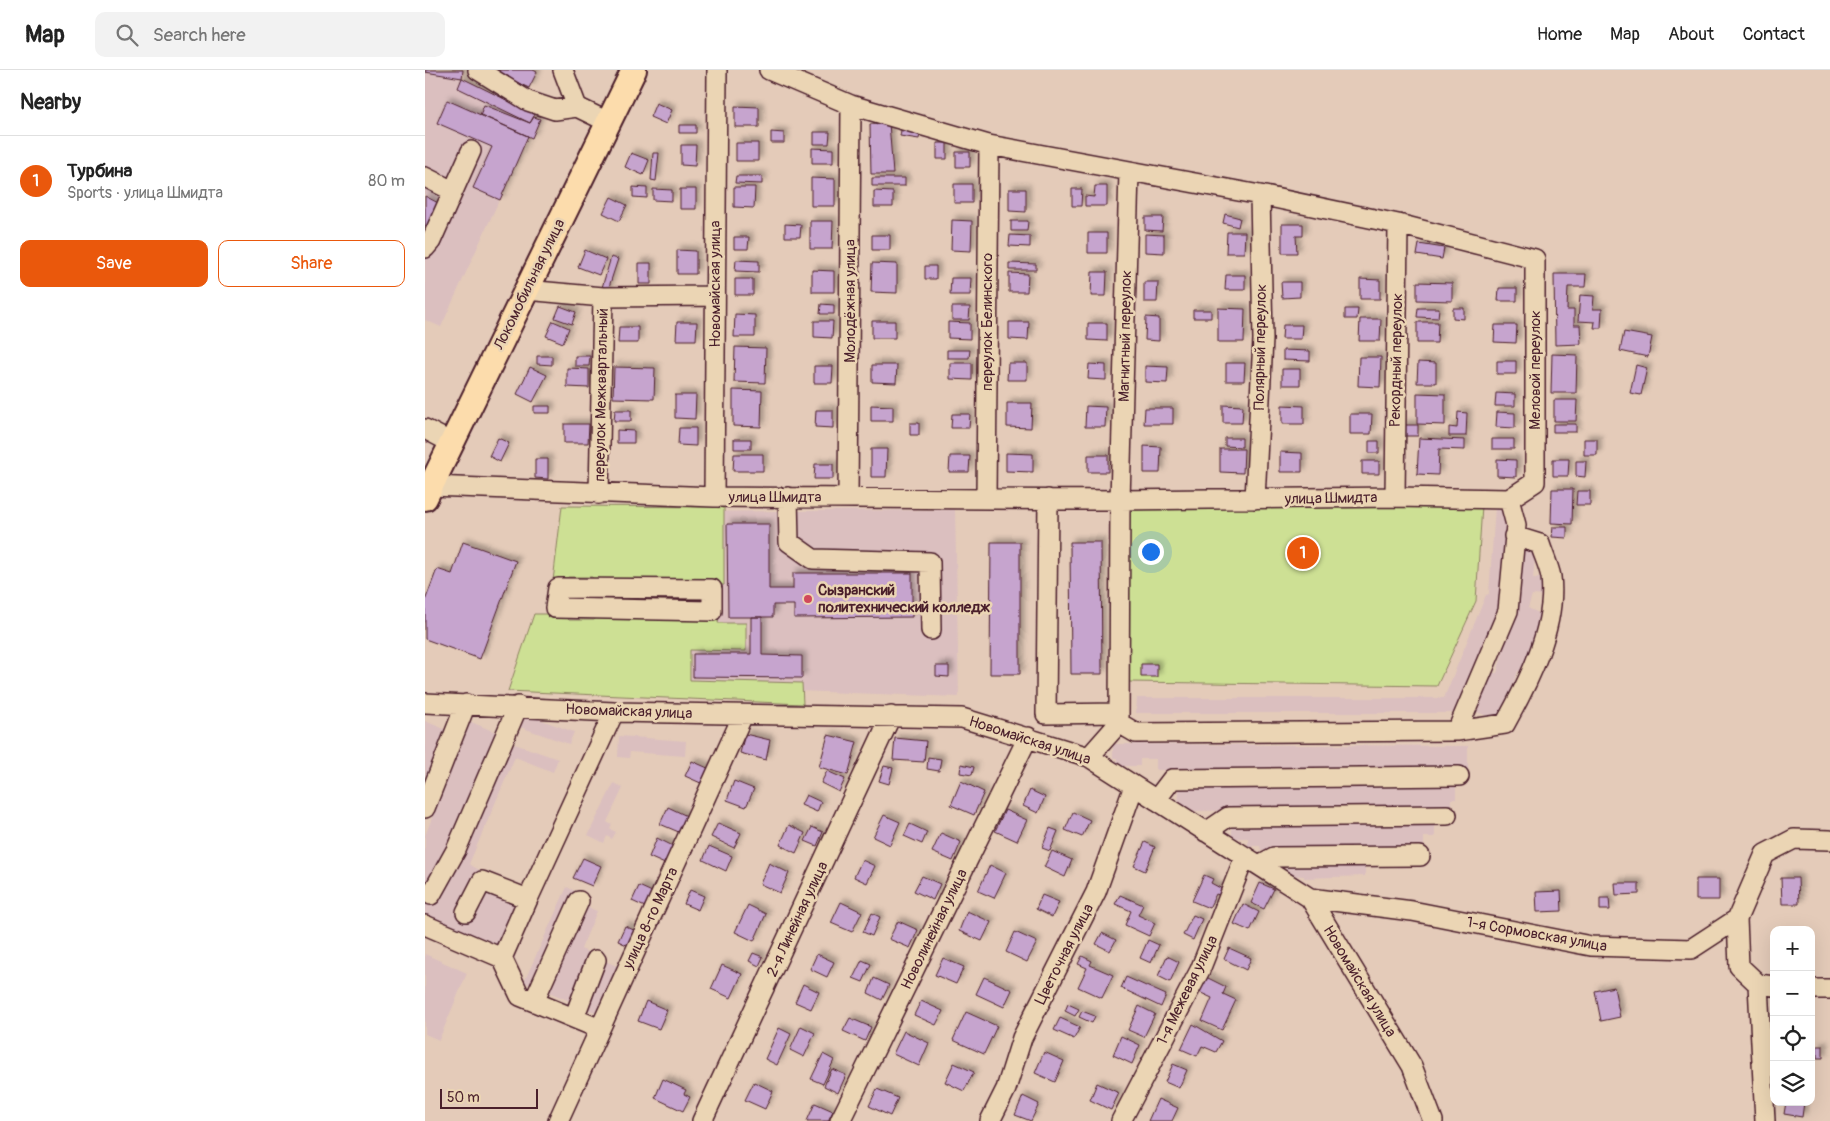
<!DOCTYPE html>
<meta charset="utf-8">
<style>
body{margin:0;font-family:Pangolin,sans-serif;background:#f2f2f2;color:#222}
.controls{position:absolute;right:15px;bottom:15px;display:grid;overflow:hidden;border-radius:10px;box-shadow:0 5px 20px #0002}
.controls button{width:45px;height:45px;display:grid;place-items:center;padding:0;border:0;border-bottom:1px solid #e0e0e0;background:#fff;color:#222;font:25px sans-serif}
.scale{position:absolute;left:15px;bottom:12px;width:98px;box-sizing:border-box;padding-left:5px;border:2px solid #4a1f2b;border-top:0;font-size:14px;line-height:18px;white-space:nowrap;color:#4a1f2b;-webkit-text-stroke:4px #ebd5b4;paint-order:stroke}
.you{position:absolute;left:725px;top:481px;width:18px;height:18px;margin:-12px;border:4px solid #fff;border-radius:50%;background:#1a73e8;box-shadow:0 0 0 8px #1a73e833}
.badge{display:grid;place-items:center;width:32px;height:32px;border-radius:50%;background:#ea580c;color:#fff;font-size:16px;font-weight:700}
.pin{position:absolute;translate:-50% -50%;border:2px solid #fff;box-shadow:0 1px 5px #0006}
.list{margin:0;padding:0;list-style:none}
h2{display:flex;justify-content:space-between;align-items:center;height:65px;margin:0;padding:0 20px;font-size:21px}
h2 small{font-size:16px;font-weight:400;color:#767676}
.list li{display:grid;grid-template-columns:32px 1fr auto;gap:15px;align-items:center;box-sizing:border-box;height:90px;padding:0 20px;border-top:1px solid #e0e0e0}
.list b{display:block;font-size:19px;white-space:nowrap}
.list p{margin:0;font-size:16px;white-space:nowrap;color:#767676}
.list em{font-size:16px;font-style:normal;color:#767676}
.actions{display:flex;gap:10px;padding:15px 20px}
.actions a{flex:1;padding:11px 0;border:1px solid #ea580c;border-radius:10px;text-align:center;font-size:18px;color:#ea580c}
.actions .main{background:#ea580c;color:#fff}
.icon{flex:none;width:28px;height:28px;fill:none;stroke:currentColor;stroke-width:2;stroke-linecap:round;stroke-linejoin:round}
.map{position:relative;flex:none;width:1405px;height:1051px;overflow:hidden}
header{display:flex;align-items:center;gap:30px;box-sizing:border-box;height:70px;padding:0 25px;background:#fff;border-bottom:1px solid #e0e0e0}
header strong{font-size:24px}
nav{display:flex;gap:28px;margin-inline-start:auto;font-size:18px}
.search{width:350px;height:45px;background:#f2f2f2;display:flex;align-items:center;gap:12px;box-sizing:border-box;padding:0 18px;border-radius:10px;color:#767676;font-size:19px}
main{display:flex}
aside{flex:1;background:#fff}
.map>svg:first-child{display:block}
.built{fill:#dbbfbf}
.green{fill:#cde094;stroke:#8c8060}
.building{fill:#c6a4ce;stroke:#4a1f2b;filter:url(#shadow)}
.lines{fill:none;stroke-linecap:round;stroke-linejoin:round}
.minor-casing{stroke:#4a1f2b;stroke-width:22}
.major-casing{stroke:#4a1f2b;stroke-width:28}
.minor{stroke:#ebd5b4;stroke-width:19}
.major{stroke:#fcdcac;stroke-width:24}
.poi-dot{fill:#d1495b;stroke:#ebd5b4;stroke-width:2}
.labels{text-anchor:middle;stroke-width:5;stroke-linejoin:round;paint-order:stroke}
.street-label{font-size:15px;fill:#4a1f2b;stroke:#ebd5b4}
.poi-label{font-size:15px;font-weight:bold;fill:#4a1f2b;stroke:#ebd5b4;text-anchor:start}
</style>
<header>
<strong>Map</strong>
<div class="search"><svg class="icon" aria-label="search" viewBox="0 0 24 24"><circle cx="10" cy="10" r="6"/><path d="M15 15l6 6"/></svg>Search here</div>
<nav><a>Home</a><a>Map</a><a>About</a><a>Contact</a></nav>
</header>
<main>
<aside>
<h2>Nearby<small></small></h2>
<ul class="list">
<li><span class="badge">1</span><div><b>Турбина</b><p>Sports · улица Шмидта</p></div><em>80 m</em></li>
</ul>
<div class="actions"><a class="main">Save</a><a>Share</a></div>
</aside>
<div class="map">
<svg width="1405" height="1051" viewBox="0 0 1405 1051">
<defs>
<filter id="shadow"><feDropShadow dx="4" dy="-4" stdDeviation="2.5" flood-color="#0004"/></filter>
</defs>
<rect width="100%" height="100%" fill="#e4cbb9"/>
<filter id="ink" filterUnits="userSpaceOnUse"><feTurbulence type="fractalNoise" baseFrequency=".02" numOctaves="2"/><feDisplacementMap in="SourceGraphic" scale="10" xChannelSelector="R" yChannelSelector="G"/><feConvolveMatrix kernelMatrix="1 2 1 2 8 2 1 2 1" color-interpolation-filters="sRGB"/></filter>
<g filter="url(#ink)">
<path class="built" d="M0,2L37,8L33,18L105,53L107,68L103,67L16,257L0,250Z
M1070,437H1081L1076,539L1067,566L1060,567L1031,643H711L712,628H1019L1061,525L1064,524Z
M530,440L534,627L235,616V442Z
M1099,474L1111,476L1108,508H1121V526L1107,525L1103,538L1118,545L1102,602L1093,601L1076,651L1052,642L1064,602L1072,603L1088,546Z
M100,644L149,662L144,674L95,657Z
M0,651L24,661L0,719Z
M44,651L70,662L19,795L0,823V766Z
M194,666L261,671L260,686L205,682L204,688L193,687Z
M81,671L133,689L128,702L90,687L44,794L56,801L33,845L44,851L59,818L94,832L75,881L0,847V830L9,835L35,787Z
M688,674L1043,676V701L731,700V689H715V696H692V688H688Z
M189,713L198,718L182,752L187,755L185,759L191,762L187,769L182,766L179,773L163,765Z
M1031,713V729H1026V739L754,741L753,716Z
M1010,752V767H999V778L836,780L835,776H823V768H807V754Z
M861,792L940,793V806L879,808V806L861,805Z
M142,817L152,822L109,916L99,912Z
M160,836L172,841L156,879L167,884L147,932L124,922Z
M0,884L42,903L14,970L0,964Z
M180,891L192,896L174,943L161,939Z"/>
<path class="green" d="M702,433L1057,435L1051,531L1012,616L704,612Z
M137,436L299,437V515L172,514L167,507H143L138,512L128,511Z
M109,544H139L144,550H169L175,545H294L293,553H321V581L265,580V610L377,613L378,634L83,621Z"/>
<path class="building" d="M0,0H38L37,8L0,2Z
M65,0H108L112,2L104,18Z
M37,8L110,44L105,53L33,18Z
M22,30L103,66L75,130L48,118L67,77L12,53Z
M231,33L247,40L241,54L225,47Z
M59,35L105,53L109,47L115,49L107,68L55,45Z
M310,36L334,37V57H310Z
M464,53L468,104H446L445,54Z
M254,55H271V63H254Z
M477,55L496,59L494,69L475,66Z
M346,62L359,63V73H346Z
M389,62H405L404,74H389Z
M311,73H333V91H311Z
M512,73H522V89H512Z
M256,75H271L270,96L256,95Z
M387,78L408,79V93H387Z
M531,82H545V97H531Z
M206,83L224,90L218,105L200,97Z
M228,83H234L231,111L226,110Z
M311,106H337V114L310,113Z
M386,108L410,109V136H386Z
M447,108H480V116H447Z
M529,114H547V133H529Z
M670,116H682V136H660V126L669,127Z
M208,117L222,118V128L208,127Z
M309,117H330L329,138L309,137Z
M228,119L247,120V131L228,130Z
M255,119H271V139H255Z
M584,119H601V142L584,141Z
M647,119H657L656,136H647Z
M449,121L468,122V137H449Z
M0,126L15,134L0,165Z
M186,127L202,135L194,151L178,143Z
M800,144L815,148L813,157L798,153Z
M720,147H738L737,161L720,160Z
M527,150L547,151L546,181L526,180Z
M385,151H408L407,179H385Z
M586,151H603L602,161H586Z
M360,154L376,155L375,167H360Z
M857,154H878V166H871L872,183H857Z
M802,162H820L819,183H801Z
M663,163H682V183H663Z
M720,164L739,165V183L720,182Z
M447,165H465V180H447Z
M585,165L605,166V177L584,176Z
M309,167H324L323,179H309Z
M994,174L1019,178L1017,189L992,185Z
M160,180L181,189L174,205L153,197Z
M252,180L271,181V204H252Z
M186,187L193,189L182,223L176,221Z
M311,190L334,191V202L310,201Z
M214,193H226V214H214Z
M447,193L472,194V223L446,222Z
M584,193L611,194V200H584Z
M500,196H511V209H500Z
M387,200L409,201V222H387Z
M667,202H682L681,226H666Z
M584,203L603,204L602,222H584Z
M1129,204H1161L1160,217H1143L1142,240H1149V255H1155L1156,274L1130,275Z
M801,205H820V220H800Z
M526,208H546L545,225H525Z
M310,209H328V225H310Z
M935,209L955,210V229H935Z
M719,212H733L732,232H719Z
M856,212H875V227L857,228Z
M992,212L1027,213V231L992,230Z
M1074,218H1092V231H1073Z
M1155,225L1169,226L1168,239H1177L1176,258H1169L1170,252L1153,251Z
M396,234L409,235V244H395Z
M135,236L151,242L147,254L130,248Z
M527,237H545L544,250H527Z
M793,238L820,239L819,272H793Z
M993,238H1014L1013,248L992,247Z
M1028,238H1039V249L1028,248Z
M920,239H933L932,249H920Z
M768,240H786V248H768Z
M310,244L330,245V267H309Z
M721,247L734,248V271L720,270Z
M935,249H956L955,271H934Z
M128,251L144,258L138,273L121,266Z
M389,251H408L407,268L389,267Z
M447,251H470V268H447Z
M252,252H272L271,270H251Z
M523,252L545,253V269L523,268Z
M584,252H604L603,270L584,269Z
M992,252H1013L1012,273H992Z
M663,253H682V271L663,270Z
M858,255H877L876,269H857Z
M1070,255H1092L1091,273L1069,272Z
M194,257H213V273H193Z
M1199,262L1227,267L1223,287L1195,281Z
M310,277L341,278L340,313L309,312Z
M522,280H545L544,288H522Z
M858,280L885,281V291L858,290Z
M1127,284L1152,285L1151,323H1126Z
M112,286H127V295L112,294Z
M150,286H165L164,296H150Z
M934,287H956L955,317L933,316Z
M1072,291H1091V304H1072Z
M993,292L1011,293V313H992Z
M525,293H547V310L525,309Z
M583,293H602V310H582Z
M801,293H820L819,311H801Z
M664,294L681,295V310L663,309Z
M447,295H472L471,313L447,312Z
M1211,295L1222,298L1216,325L1205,323Z
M389,296H408L407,313H389Z
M720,296L743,297L742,313L720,312Z
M105,297L122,305L108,332L92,324Z
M189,297L230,298L229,329L188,328Z
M142,298L164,299V318L142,317Z
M857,299H875V315H857Z
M308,320L337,321L336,357L308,356Z
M992,323L1020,324V355L992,354Z
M1071,323L1090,324V336H1070Z
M250,325H271L270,349L250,348Z
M1129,330H1152L1151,351H1129Z
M582,333H607L606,358L582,357Z
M446,335L468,336V351H446Z
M798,335L818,336L817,353H798Z
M857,335L879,336V354H857Z
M109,336H125V343H109Z
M661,336L681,337L680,357H660Z
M720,338H748V354H719Z
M190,340H206V351H189Z
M391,340H408V358L390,357Z
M1033,342L1042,343L1041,366H1024V357L1032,358Z
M1072,342L1090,343V358L1071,357Z
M527,344H545L544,358H526Z
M925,344H947L946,364H925Z
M485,353H494V365H485Z
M139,354H164L163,373H139Z
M1128,354H1151V362H1128Z
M977,355H993V366H976Z
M254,358H271V376L253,375Z
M192,360L209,361V373H192Z
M73,368L84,373L75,392L64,386Z
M800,368H817V377L800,376Z
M994,368L1040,370V380L1014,379L1013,405L992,404Z
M309,369H326V379H309Z
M1067,369H1089V379H1067Z
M1159,369H1172V385H1159Z
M944,371H954V383H944Z
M719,376L736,377L735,403H719Z
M446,379H462L461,407H446Z
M795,379H819L818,403L795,402Z
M855,382L877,383V402H855Z
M581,383L608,384V402L581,401Z
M309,384H338V401H308Z
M663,385H683V402H663Z
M525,386H545L544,402H524Z
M110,389H123V409L110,408Z
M1072,389L1091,390V407L1072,406Z
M1128,389H1144L1143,406H1128Z
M937,391H954V404H937Z
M1151,391H1161L1160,407L1151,406Z
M390,394H408V409H389Z
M1127,419H1148L1147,454L1126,453Z
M1152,421H1165V435H1151Z
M302,454H344V519H368V503H487V547L369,548V535H348V547H303Z
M1128,457H1142V468L1127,467Z
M38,472L91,491L55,589L0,569V531L12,499L27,504Z
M566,472H595V604H565Z
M645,472H676L677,604H646Z
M326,547H337V585L377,586V608L268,607V584H326Z
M716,594H732V607H716Z
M511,596H524V607L511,606Z
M320,664L345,670L341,690L315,683Z
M403,665L432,672L423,705L394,697Z
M470,668L501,671L499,692L468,690Z
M503,687L516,689L514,701L502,699Z
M267,691L285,699L278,714L260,706Z
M536,694L549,697L547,705L535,703Z
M459,696L468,698L464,714L454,711Z
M402,701L420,709L414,722L396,713Z
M309,711L329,719L321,737L302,730Z
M536,711L559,722L549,745L526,735Z
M605,720L620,727L613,743L598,736Z
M381,725L396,732L392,742L376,735Z
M243,737L264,747L256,763L235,754Z
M580,740L602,750L592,771L570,761Z
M648,742L665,750L657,767L640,760Z
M459,745L475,752L465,775L448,767Z
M293,753L316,763L309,778L286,767Z
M485,754L502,762L497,774L479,766Z
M364,755L380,763L371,783L355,775Z
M387,757L398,762L392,776L380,771Z
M625,758L633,761L625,781L617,778Z
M516,763L536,772L528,791L507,782Z
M232,768L250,777L242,795L224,787Z
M720,772L730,777L720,801L709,796Z
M284,776L307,786L301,801L278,790Z
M627,781L647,790L640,807L619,797Z
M158,788L176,796L167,816L148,808Z
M437,790L450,796L442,813L429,807Z
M344,793L364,803L355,823L335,814Z
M565,795L581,803L569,828L553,821Z
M779,805L788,809L786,813L799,820L796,826L791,824L784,838L767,831Z
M497,806L515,814L508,830L489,821Z
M1356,808H1373L1374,834H1357Z
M1271,809H1294V830H1271Z
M835,813L849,819L839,839L826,833Z
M1190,813H1214V824L1191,825Z
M214,816L227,822L220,837L207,831Z
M265,820L279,826L273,840L259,834Z
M1136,821L1137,841L1112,842L1111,822Z
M617,825L634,832L627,847L611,839Z
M695,825L718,835L713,845L730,853L724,866L700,855L706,841L690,834Z
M1175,828H1184L1185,840H1175Z
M416,832L437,842L427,862L406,853Z
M818,834L834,842L825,861L809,854Z
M323,835L341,844L329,871L310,862Z
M542,841L566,852L557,871L534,861Z
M447,843L455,847L447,866L438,862Z
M768,845L777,849L768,870L758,865Z
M473,851L493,860L485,878L464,869Z
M200,856L213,862L206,877L193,871Z
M590,862L612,872L602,892L581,882Z
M677,863L691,870L685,881L671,874Z
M723,870L734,875L726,893L715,888Z
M804,878L826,888L821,900L799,889Z
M328,883L338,887L334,896L324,891Z
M392,884L409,892L402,907L385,899Z
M657,886L667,891L665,895L688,905L677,928L653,917L662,898L653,894Z
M742,886L754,892L745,912L733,906Z
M518,888L539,897L531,914L510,905Z
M437,890L446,894L438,912L428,908Z
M297,895L317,904L306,928L286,919Z
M559,907L587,920L579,937L551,924Z
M701,907L741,925L736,937L696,918Z
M781,907L801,917L798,924L811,930L797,960L777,951L787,928L774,922Z
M449,908L464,915L457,930L443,923Z
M378,914L394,922L386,939L370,932Z
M1189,917L1195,947L1176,951L1170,921Z
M221,931L242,940L234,959L213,951Z
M496,931L518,941L511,955L489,945Z
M643,934L654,939L650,946L640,941Z
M714,936L730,944L719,967L703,960Z
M657,941L670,946L667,953L654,947Z
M541,942L572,956L559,984L528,970Z
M425,948L446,957L440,971L418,961Z
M635,948L655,957L649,969L629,960Z
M768,954L797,971L791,982L777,976L772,986L756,979Z
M376,956L390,963L379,987L365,980Z
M354,958L366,964L352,995L340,989Z
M479,961L504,973L494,996L468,984Z
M696,966L715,975L707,994L688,985Z
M1392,976H1398V988H1392Z
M619,982L639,991L630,1012L610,1003Z
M398,984L409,990L398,1014L386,1009Z
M529,993L549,1002L539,1021L520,1012Z
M748,994L762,1000L754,1018L740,1012Z
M407,999L421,1005L413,1023L399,1016Z
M238,1009L261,1020L259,1024L265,1027L258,1041L230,1028Z
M329,1012L348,1021L340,1039L320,1030Z
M672,1013L694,1023L686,1040L665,1030Z
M452,1019L473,1028L465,1046L444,1036Z
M598,1026L614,1034L606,1051L590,1045Z
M733,1029L753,1038L747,1051H723Z
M1361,1032H1379L1377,1047L1359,1044Z
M390,1033L408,1041L403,1051H382Z"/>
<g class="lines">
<defs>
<path id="minor" d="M53,0L103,31L130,40L152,37L183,52
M138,0L152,37
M0,107L28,121
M0,178L6,171L46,81
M101,220L178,227L289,226
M0,359L27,373
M6,416L289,427L695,430L970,427L1084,429L1110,412V189L973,154L835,125L564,75L426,35L344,0
M174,424L178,227
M289,427L292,0
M363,427L364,472L388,489L505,492L506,560
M970,427L973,154
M423,428L426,35
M561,428L564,75
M623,429L621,644L694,643
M830,429L838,269L835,125
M133,518L287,519V541L130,538Z
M0,633L189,642L537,648L664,687L885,828L987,996L1008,1051
M694,653L711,663L1032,661L1083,541L1091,455L1084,429
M1032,661L1080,654C1103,613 1132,556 1126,507C1124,496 1118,484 1115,474L1089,466
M664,687L694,653L695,430L704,102
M731,730L747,709L1034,706
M0,738L41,634
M781,762L803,747L1022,745
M834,795L849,787L995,786
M6,825L31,780L93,636
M885,828L987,841L1166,876L1266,879L1312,849L1340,784L1369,769L1405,770
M103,829L189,642
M41,842L57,811L103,829L77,888L95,926L175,959
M1312,849L1314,896L1333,914L1349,916
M0,855L77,888
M1333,914L1340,1051
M1386,919H1405
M109,931L154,831
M149,948L171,890
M133,1051L318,645
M277,1051L466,646
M415,1051L603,667
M565,1051L581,1019L597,968L671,822L709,716
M696,1051L775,900L820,786"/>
<path id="major" d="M0,428L209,0"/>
</defs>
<use href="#minor" class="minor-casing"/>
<use href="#major" class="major-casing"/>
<use href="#minor" class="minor"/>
<use href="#major" class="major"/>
</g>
</g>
<circle class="poi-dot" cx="383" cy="529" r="5"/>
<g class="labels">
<g class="street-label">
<text transform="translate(104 214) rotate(-64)" y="5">Локомобильная улица</text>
<text transform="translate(290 214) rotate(-90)" y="5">Новомайская улица</text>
<text transform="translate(425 231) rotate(-90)" y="5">Молодёжная улица</text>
<text transform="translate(562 252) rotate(-90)" y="5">переулок Белинского</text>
<text transform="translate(700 266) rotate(-89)" y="5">Магнитный переулок</text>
<text transform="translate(835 277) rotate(-89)" y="5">Полярный переулок</text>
<text transform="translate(971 290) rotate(-89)" y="5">Рекордный переулок</text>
<text transform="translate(1110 300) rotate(-90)" y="5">Меловой переулок</text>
<text transform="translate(176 325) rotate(-89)" y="5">переулок Межквартальный</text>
<text x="350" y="432">улица Шмидта</text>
<text transform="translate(906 428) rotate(-1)" y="5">улица Шмидта</text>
<text transform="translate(204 641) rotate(2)" y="5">Новомайская улица</text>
<text transform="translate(605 670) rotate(18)" y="5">Новомайская улица</text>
<text transform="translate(225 848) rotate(-65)" y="5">улица 8-го Марта</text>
<text transform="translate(372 849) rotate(-65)" y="5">2-я Линейная улица</text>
<text transform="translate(509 859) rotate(-64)" y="5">Новолинейная улица</text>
<text transform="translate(1112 864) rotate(10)" y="5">1-я Сормовская улица</text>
<text transform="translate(639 884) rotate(-63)" y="5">Цветочная улица</text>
<text transform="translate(935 911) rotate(59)" y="5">Новомайская улица</text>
<text transform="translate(762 920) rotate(-64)" y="5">1-я Межевая улица</text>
</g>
<g class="poi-label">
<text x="393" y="525">Сызранский<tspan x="393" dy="17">политехнический колледж</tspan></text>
</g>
</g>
</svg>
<div class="controls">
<button>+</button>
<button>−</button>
<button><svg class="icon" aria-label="locate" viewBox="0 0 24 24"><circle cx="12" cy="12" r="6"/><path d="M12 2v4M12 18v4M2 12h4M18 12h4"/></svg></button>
<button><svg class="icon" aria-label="layers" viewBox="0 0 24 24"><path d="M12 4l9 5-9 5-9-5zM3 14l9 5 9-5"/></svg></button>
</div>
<div class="scale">50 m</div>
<div class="you"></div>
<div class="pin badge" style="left:878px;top:483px">1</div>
</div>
</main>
